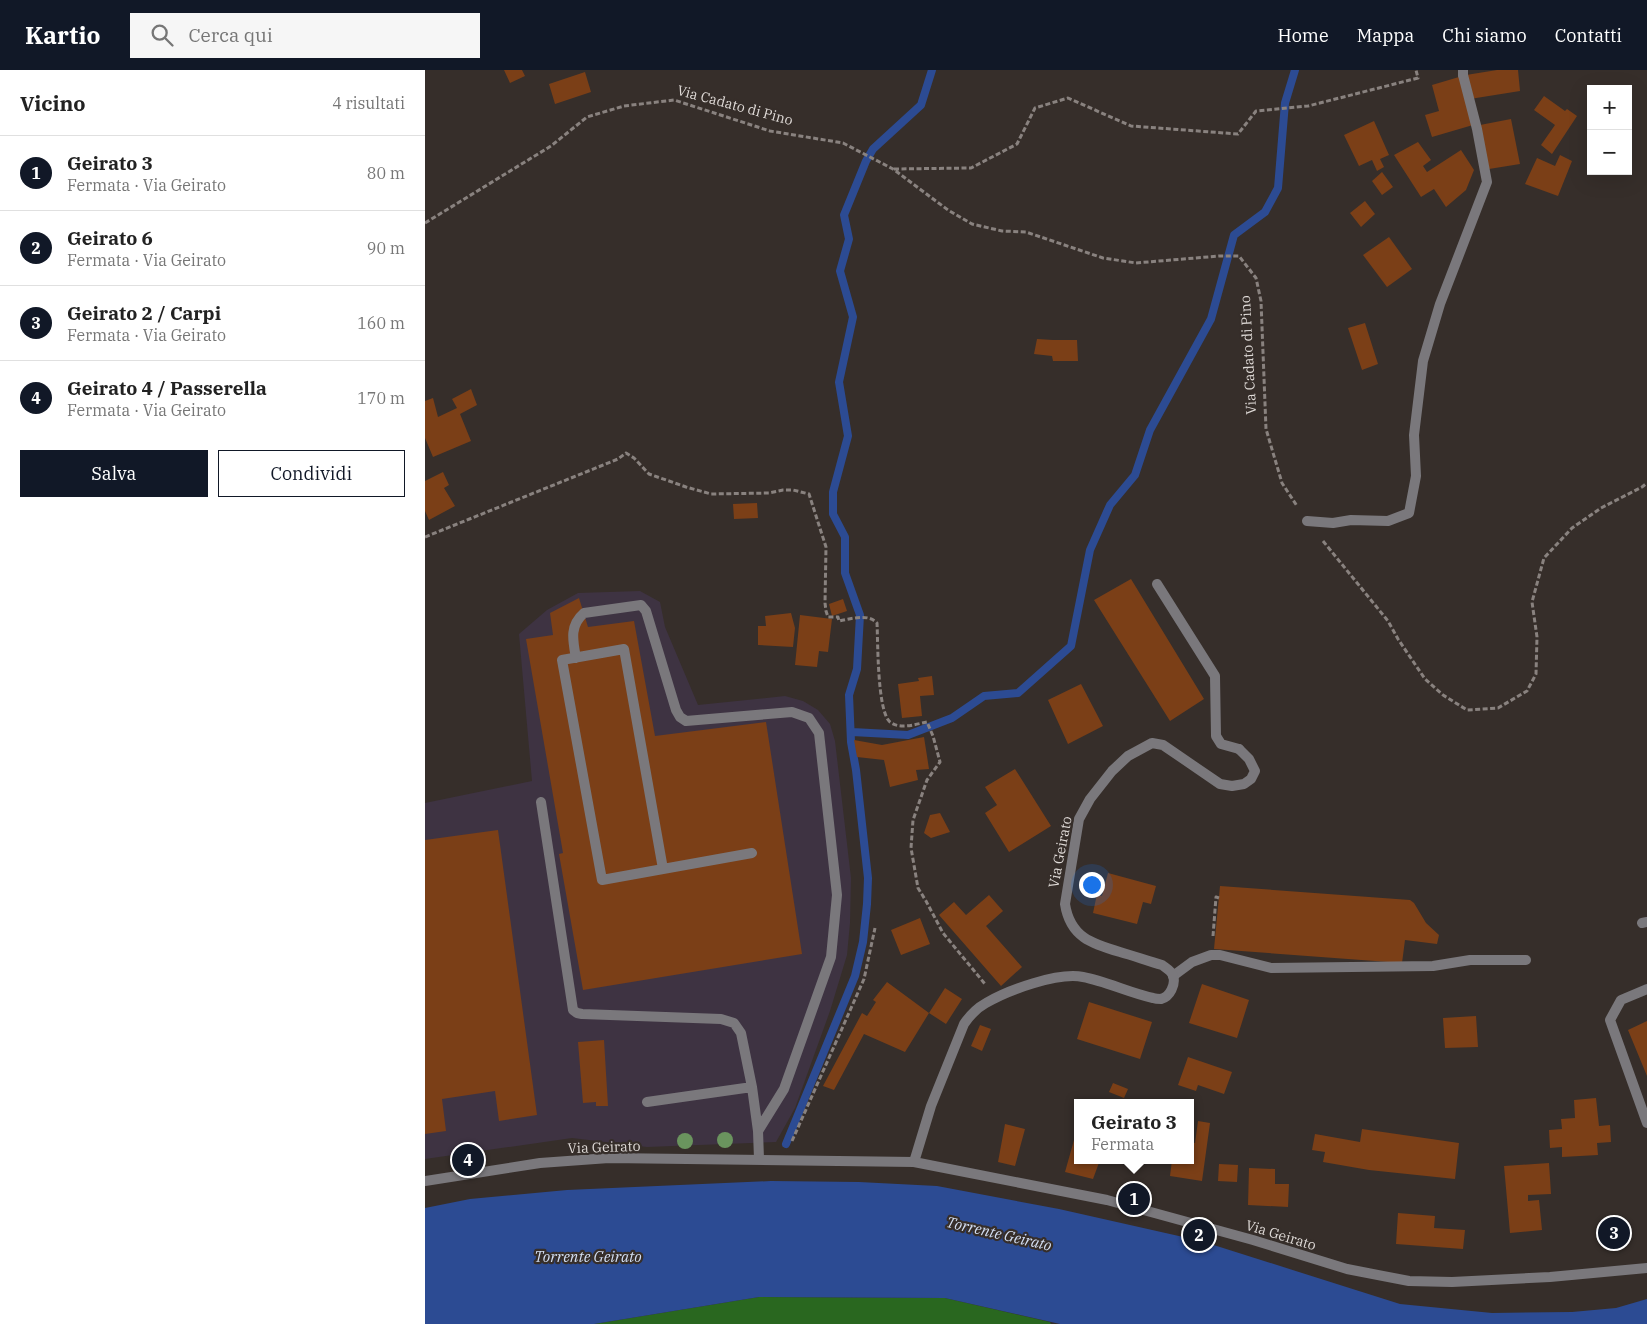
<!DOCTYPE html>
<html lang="it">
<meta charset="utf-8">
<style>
body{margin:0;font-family:"IBM Plex Serif",serif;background:#f6f6f6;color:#222}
.controls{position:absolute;right:15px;top:15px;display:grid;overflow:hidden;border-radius:0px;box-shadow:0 5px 20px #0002}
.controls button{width:45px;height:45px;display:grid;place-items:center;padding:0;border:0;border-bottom:1px solid #e0e0e0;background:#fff;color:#222;font:25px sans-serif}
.you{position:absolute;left:666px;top:814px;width:18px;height:18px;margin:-12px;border:4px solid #fff;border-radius:50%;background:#1a73e8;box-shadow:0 0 0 8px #1a73e833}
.badge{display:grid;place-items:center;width:32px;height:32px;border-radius:50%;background:#111827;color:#fff;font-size:16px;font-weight:700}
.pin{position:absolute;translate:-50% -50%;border:2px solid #fff;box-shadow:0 1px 5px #0006}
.popup{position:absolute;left:649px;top:1029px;width:120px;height:65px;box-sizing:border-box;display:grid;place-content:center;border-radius:0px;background:#fff;filter:drop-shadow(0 1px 4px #0005);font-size:16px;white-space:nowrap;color:#767676}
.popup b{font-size:19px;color:#222}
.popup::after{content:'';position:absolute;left:50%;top:100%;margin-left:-10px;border:10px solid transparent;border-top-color:#fff}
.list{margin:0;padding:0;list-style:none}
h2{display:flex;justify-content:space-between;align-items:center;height:65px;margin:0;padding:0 20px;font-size:21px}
h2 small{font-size:16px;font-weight:400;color:#767676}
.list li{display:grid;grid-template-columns:32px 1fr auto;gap:15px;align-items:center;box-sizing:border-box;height:75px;padding:0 20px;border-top:1px solid #e0e0e0}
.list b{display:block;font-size:19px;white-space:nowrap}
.list p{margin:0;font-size:16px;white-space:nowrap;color:#767676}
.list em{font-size:16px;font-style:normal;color:#767676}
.actions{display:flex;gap:10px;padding:15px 20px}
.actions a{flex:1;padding:11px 0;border:1px solid #111827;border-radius:0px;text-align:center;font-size:18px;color:#111827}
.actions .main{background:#111827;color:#fff}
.icon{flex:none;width:28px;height:28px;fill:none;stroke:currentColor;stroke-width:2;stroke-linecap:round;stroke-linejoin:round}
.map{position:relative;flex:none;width:1222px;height:1254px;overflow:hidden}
header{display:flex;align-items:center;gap:30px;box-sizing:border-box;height:70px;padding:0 25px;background:#111827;color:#fff}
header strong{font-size:24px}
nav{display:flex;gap:28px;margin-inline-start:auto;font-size:18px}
.search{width:350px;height:45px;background:#f6f6f6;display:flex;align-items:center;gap:12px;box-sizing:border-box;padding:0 18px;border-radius:0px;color:#767676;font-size:19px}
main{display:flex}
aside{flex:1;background:#fff}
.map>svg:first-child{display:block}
.industrial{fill:#3e3342}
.forest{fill:#29671f}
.water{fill:#2c4b93}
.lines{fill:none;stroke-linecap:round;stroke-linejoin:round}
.stream{stroke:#2c4b93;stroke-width:8}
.building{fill:#7b3f17}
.path{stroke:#89827f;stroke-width:3;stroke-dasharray:5 2.5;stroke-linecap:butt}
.service{stroke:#7a787c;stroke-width:10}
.minor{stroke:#7a787c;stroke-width:10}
.tree{fill:#6a945e}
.labels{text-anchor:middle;stroke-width:4.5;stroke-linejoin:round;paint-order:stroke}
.street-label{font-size:14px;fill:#dfdad7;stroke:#362e2a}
.water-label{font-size:15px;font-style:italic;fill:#d3def2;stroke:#362e2a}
</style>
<header>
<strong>Kartio</strong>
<div class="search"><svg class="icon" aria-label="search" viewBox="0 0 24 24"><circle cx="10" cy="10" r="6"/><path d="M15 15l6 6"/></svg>Cerca qui</div>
<nav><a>Home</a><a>Mappa</a><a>Chi siamo</a><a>Contatti</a></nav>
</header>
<main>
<aside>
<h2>Vicino<small>4 risultati</small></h2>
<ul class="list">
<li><span class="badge">1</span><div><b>Geirato 3</b><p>Fermata · Via Geirato</p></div><em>80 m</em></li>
<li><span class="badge">2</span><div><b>Geirato 6</b><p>Fermata · Via Geirato</p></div><em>90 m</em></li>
<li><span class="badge">3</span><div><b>Geirato 2 / Carpi</b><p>Fermata · Via Geirato</p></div><em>160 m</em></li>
<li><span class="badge">4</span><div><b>Geirato 4 / Passerella</b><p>Fermata · Via Geirato</p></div><em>170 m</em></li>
</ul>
<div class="actions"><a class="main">Salva</a><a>Condividi</a></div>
</aside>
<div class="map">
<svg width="1222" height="1254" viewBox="0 0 1222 1254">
<rect width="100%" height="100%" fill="#362e2a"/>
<path class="industrial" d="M215,521L235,532L240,557L273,635L360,626L378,631L393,640L405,654L410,671L426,808L425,853L422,885L405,941L370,1038L351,1072L222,1077L147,1068L0,1089V733L107,711L94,564L122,540L153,523Z"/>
<path class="forest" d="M334,1227L520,1228L625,1252L626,1254H169Z"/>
<path class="water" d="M346,1111L434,1112L512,1116L634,1139L776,1171L975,1234L1067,1243L1147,1242L1191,1238L1222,1229V1254H635L520,1228L334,1227L169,1254H0V1138L45,1129L142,1120Z"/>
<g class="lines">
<path class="stream" d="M427,662L483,665L527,648L559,626L593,623L646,576L665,480L685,435L710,405L725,360L786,249L809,165L840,142L853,118L860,33L870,0
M361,1074L430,906L438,872L442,834L443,808L431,700L426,672L424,625L432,599L435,545L420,503V467L408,444V422L423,366L414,312L428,247L415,201L424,169L419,145L441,91L448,79L496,35L507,0"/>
</g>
<path class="building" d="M79,0H97L100,6L85,13Z
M1072,0H1093L1095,21L1045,29L1041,5Z
M160,2L166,22L130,34L124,14Z
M1034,7L1048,55L1007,67L1000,45L1014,41L1007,15Z
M1119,26L1140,41L1142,39L1152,46L1127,84L1116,75L1130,55L1109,40Z
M1086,49L1095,94L1064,99L1055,55Z
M949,51L964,85L955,89L959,97L952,101L947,90L934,96L919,65Z
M993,72L1006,90L998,96L1002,102L1036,80L1049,100L1041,120L1021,137L1009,119L996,127L969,85Z
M1135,85L1147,91L1133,126L1100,114L1112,88L1130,96Z
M957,102L968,117L957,125L947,111Z
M940,131L950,144L936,157L925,143Z
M964,167L987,199L962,217L938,185Z
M940,253L953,294L937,300L923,258Z
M612,269L628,270H652L653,291H628L627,286L609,284Z
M46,319L52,335L35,344L46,371L8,387L0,368V331L8,328L13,347L32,338L27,329Z
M18,402L24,415L19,418L30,436L4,450L0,441V411Z
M332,433L333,448L309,449L308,434Z
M706,509L779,629L745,651L669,530Z
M154,528L163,557L209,551L230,666L341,652L377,884L158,920L134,784L138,783L101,569L128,565L125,543Z
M418,529L422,541L407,546L404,534Z
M366,543L370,558L368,577L333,575V556H341L340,546Z
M375,545L407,549L403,582L394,581L392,597L370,595Z
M507,606L509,625L495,626L497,646L477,648L473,614L494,611L493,608Z
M656,614L678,656L643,674L623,630Z
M499,667L504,699L491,700L493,710L465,717L459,690L432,687L429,670L457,675Z
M590,699L626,756L584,782L560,743L572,735L560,717Z
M515,743L525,762L506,768L499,763L505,745Z
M73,760L112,1045L74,1051L70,1021L17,1029L21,1061L0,1064V770Z
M683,803L731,816L726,834L718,832L712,854L668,843L672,824L677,826Z
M795,816L985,830L989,833L1001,853L1014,865L1012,874L980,870L977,893L789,879Z
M564,825L578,841L561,856L597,897L576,916L514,845L529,832L541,845Z
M495,848L505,874L476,885L466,860Z
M462,912L504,943L485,974L480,982L439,964L409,1020L398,1016L437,943L442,946L451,932L448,930Z
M777,914L824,930L812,968L764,953Z
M520,918L537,929L521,954L504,943Z
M664,932L727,952L715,989L652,969Z
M1051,946L1053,977L1020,978L1018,948Z
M1222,951V1006L1203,960Z
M555,955L566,959L557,981L546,976Z
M179,970L183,1036H171V1032L158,1033L153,972Z
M763,987L807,1002L799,1024L773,1015L771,1021L753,1015Z
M688,1013L703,1019L699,1028L684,1022Z
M1171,1028L1174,1056L1185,1055L1186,1072L1172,1073L1173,1085L1137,1087V1077L1125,1078L1124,1060L1137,1059L1136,1049L1150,1048L1149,1030Z
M773,1051L785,1053L777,1111L745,1106L747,1090H765V1072L770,1073Z
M580,1054L600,1059L590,1096L573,1092Z
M937,1059L1034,1073L1030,1109L944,1100L898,1092L900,1082L887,1080L890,1064L935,1072Z
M649,1070L653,1072V1090H675L668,1109L640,1102Z
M1124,1093L1126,1124L1103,1125V1131L1114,1130L1117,1160L1085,1163L1079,1096Z
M794,1094L813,1095L812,1112L793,1111Z
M824,1098L850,1099V1114H864L863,1137L823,1135Z
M973,1143L1010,1146L1009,1158L1040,1160L1038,1179L971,1174Z"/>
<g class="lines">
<path class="path" d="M469,99L546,98L592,74L610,38L643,28L706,56L813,64L831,41L883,36L993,8L991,0
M0,153L126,76L162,47L199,36L249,30L345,61L418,73L468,99L523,140L547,154L577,161L601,162L678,188L711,193L794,186H814L831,208L836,231L841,359L857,413L872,436
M0,467L193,389L201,383L209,388L224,404L261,417L286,424L344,423L358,420H368L384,424L401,477L400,533L401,541L403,547H413L414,551C426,549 443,543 452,553C453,571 452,641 465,652C475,660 491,654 502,652L508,666L515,692L502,710L488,750L486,778L493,818L501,831L518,863L560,914
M898,471L963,551L973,569L1000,609L1018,625L1042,640L1073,638L1102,621L1111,604L1112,567L1107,532L1119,488L1147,458L1176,438L1217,417L1222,413
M788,866L791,827L794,828
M367,1071L439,909L450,858"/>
<path class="service" d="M882,451L908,453L926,450L963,451L984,443L991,406L989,365L998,291L1015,234L1062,112L1052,59L1038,5
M732,514L790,606L791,666L796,674L814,679
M199,579L238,799L177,810L137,590Z
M151,588C148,571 144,556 159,543L216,535L221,541L251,640L255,647L261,651L367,642L384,648L394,663L412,825L406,887L359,1019L333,1061L334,1089
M116,732L148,940L152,943L157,944L296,949L309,953L316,963L327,1017L333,1061
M238,799L327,783
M1217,853L1222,852
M748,906L767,892L786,885H795L846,898L1008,896L1045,890H1101
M1222,919L1196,930L1185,950L1222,1053
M222,1032L327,1017"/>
<path class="minor" d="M1038,0V5
M489,1092L506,1036L539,954C545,945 552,938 561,933C583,920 633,902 658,907C680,911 705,923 728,928C731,929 734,929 736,929C745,927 751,914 748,906C747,901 741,898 737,895C723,891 709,886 695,882C667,874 645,867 640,834L654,749L665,729L687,701L703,686L727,673L738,675L795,714L807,716L819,714L826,709L830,701L824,689L814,679
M0,1111L115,1093L184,1088L489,1092L682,1130L828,1170L922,1199L984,1211L1027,1212L1125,1207L1222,1198"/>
</g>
<g class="tree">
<circle cx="300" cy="1070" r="8"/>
<circle cx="260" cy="1071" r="8"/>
</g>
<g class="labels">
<g class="street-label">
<text transform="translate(310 35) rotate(15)" y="5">Via Cadato di Pino</text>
<text transform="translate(823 285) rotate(-93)" y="5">Via Cadato di Pino</text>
<text transform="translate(635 782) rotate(-79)" y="5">Via Geirato</text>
<text transform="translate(179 1077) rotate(-2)" y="5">Via Geirato</text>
<text transform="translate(856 1165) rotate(17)" y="5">Via Geirato</text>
</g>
<g class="water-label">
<text transform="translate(574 1164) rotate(13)" y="5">Torrente Geirato</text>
<text x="163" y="1192">Torrente Geirato</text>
</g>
</g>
</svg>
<div class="controls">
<button>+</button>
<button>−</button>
</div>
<div class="you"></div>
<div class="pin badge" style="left:709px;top:1129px">1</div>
<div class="popup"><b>Geirato 3</b>Fermata</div>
<div class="pin badge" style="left:774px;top:1165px">2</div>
<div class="pin badge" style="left:1189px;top:1163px">3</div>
<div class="pin badge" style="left:43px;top:1090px">4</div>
</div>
</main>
